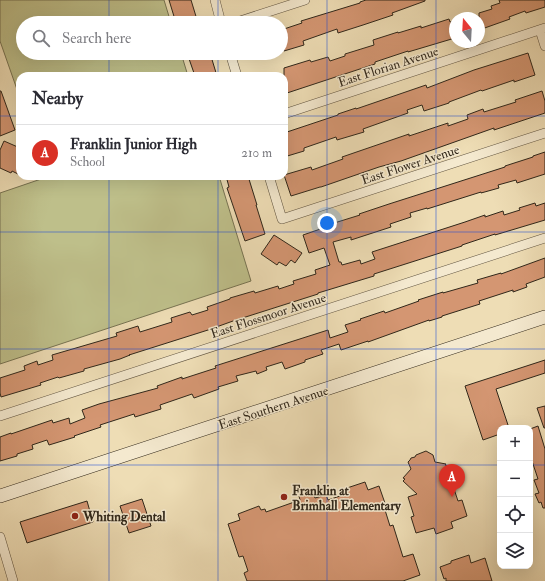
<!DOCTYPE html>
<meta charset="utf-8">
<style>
body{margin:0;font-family:"IM FELL Double Pica",serif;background:#f7f7f7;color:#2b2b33}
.controls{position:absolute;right:12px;bottom:12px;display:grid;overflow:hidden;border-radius:8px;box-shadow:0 4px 16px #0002}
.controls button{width:36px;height:36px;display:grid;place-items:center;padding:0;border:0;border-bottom:1px solid #e1e1e2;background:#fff;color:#2b2b33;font:20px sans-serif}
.compass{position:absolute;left:449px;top:12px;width:36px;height:36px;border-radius:50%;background:#fff;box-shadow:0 4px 16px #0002;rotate:342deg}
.you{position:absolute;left:327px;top:223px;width:14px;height:14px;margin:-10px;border:3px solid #fff;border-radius:50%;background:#1a73e8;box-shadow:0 0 0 6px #1a73e833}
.badge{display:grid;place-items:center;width:26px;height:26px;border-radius:50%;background:#d93025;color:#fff;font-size:13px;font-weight:700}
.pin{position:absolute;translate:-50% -33px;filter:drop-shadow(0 1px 2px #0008)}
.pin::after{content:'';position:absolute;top:21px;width:14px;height:12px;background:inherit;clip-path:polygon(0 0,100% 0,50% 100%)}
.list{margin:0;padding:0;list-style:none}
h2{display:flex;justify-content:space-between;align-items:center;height:52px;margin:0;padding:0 16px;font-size:17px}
h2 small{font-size:13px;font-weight:400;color:#7c7c81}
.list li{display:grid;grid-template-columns:26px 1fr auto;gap:12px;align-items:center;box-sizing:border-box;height:56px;padding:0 16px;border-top:1px solid #e1e1e2}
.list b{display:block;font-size:15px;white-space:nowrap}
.list p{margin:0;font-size:13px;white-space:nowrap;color:#7c7c81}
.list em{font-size:13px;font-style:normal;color:#7c7c81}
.icon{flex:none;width:22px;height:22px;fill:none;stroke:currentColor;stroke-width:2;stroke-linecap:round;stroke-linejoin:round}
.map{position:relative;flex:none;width:545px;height:581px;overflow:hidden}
.search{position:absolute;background:#fff;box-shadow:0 4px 16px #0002;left:16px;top:16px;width:272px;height:44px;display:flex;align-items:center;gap:10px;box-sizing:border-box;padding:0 14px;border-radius:22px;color:#7c7c81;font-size:15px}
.panel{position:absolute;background:#fff;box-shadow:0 4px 16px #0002;left:16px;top:72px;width:272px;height:108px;border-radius:12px}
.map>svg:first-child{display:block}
.green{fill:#bebf8a;stroke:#777352}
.building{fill:#d49672;stroke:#30271a}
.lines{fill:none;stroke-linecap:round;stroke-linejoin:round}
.minor-casing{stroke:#605441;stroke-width:10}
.secondary-casing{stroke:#30271a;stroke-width:14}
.minor{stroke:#f4e9cf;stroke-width:9}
.secondary{stroke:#f4e9cf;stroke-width:13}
.grid{fill:none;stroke:#1d4ed8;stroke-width:1;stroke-opacity:0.55}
.poi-dot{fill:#8f2418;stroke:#f4e9cf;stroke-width:1.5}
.labels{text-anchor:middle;stroke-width:3;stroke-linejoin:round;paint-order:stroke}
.street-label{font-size:13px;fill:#30271a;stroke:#f4e9cf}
.poi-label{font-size:13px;font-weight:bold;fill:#30271a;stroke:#f4e9cf;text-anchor:start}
</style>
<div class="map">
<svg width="545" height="581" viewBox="0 0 545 581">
<rect width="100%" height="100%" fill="#eeddb5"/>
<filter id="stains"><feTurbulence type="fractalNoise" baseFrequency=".005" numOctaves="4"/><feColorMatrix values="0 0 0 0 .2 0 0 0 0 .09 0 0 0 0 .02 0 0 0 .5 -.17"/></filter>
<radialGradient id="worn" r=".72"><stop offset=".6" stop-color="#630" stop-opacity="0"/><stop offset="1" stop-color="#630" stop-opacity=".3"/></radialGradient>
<path class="green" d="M0,0H164L171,23H23V53H181L188,76H20V98L0,41Z
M47,176H219L251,281L0,364V193L47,177Z"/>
<path class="building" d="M169,0H191L198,23H176Z
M366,0H425V1L392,13L393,15L363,25L338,33L337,29L303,41L304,45L284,51V47L281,48V30L302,23L301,21L360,3V2Z
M499,0H545V7L526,13L525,11L509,17L510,19L479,30V13L492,9L491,6L500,3Z
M449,19L450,22L455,21V38L408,52V51L375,62V64L284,94V68L310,60L311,62L328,57L330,61L345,56V54L374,45L373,40L398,32V33L421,26V28Z
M187,53H210L217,76H195Z
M528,53L535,75L514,82V80L482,91L481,90L449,102V103L424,111L422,105L407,110L408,113L363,129L364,132L337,140L336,137L304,148V151L284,157V133L338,115V114L356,108V109L426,85L427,88L474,70Z
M0,91H1L15,130L0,136Z
M542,91L545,101V113L494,130V128L401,161L379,167L321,187H320L291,196L284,175L311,167L312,170L343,159L342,157L409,134V136L448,123V126L468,119L467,115L483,109L484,112L516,102L515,100Z
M4,141L20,148V170L18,174L12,171L11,173L0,168V150Z
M545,152V174L517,183L516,180L498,185L499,188L481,193V192L427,209V208L410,213L411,217L390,224L391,227L351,240V237L333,242L339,262H341L342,265L360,260L361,264L375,259L372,252L465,222L485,215V217L503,211L504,215L520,210L519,208L535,203L536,206L545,203V220L495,235V234L462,245V246L374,274V276L318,293V294L233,321L208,330L129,355H130L120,359L84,369V371L59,378L58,377L40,383L41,385L1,397L0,393V378L25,370L24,366L37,361L38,365L53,360L52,355L117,336L116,333L138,326L140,332L172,322L171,318L190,312L192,315L208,310L207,307L230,299V298L254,291L255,293L278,286L279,289L294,284L293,281L316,274L315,270L330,265L324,248L309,253L303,235L332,225L331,224L360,215L359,214L389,204L505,167V166L533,157V156Z
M226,176H248L257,205H256L265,234L245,241L227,188L229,187Z
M274,235L302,253L295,263L291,260L286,266L279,262L277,265L261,254Z
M545,258V277L526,284L527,287L513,292V290L479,301L480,304L442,316V317L429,321V320L368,342V341L341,350L339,344L321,350L323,354L305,360V362L285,369L282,362L266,367L267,370L257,374L256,371L236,376L238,381L218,387L219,389L194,398L192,394L160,405L161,409L135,417L134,414L100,425L101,427L74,436L75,437L49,445L47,440L32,445L33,449L17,454V456L0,461V437L11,433V434L52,420L53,423L69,418L70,424L85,418L82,410L99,404L158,388L157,386L182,377V379L216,368L215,366L328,330L330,338L348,332L345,325L361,320L360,319L384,311L385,313L419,301L418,300L443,292V293L478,283L477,280L501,273V274Z
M545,360V373L496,389L509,428H500V434L483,440L465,386Z
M545,406V428H544L537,408Z
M538,426L545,449V508H543L541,502L539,503L535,494L539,493L534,480L538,479L530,455V429Z
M426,451L433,455L435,462L446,464L445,465L449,466L444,485L452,483L458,501L462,500L467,516L451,522L453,528L436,534L434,528L416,533L411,517L414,516L408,497L417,494L403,481L405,479L403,478L411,469L408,462L410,460L411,458L415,457L416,455Z
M365,482L368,490L379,486L387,509L385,510L390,526L393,525L403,557L413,554L420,575L403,581H247L244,573L248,571L243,556L239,557L228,524L240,520L238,514L259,506L261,510L265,509L266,512L300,500L299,496L312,492L315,498L326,495L328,500L343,495L341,490Z
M142,499L151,526L129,533L120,506Z
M87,501L93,522L27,543L20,522Z
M469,555L471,563L485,558L492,581H446V578L444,579L440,567L451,563V561Z"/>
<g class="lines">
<defs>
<path id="minor" d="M215,0L221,23
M234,23L305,0
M540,30L545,46
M230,53L237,76
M284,114L545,28
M269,176L282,219L545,133
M0,416L545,238
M0,537L13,581"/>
<path id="secondary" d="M0,496L545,317"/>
</defs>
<use href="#minor" class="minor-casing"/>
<use href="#secondary" class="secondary-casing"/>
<use href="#minor" class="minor"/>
<use href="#secondary" class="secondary"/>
</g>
<path class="grid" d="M109,0V23M218,0V23M327,0V581M436,0V581M109,53V76M218,53V76M0,116H20M284,116H545M109,176V581M218,176V581M0,232H545M0,349H545M0,465H500M530,465H545"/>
<g class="poi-dot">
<circle cx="284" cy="497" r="4"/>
<circle cx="75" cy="516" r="4"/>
</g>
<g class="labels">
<g class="street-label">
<text transform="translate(388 66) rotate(-18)" y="5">East Florian Avenue</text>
<text transform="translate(410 164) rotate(-18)" y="5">East Flower Avenue</text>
<text transform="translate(268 315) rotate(-18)" y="5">East Flossmoor Avenue</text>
<text transform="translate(273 407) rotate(-18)" y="5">East Southern Avenue</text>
</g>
<g class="poi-label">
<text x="292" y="495">Franklin at<tspan x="292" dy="15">Brimhall Elementary</tspan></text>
<text x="83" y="521">Whiting Dental</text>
</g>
</g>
<rect width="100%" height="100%" filter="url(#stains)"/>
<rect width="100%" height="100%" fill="url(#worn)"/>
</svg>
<div class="controls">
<button>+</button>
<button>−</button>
<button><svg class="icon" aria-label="locate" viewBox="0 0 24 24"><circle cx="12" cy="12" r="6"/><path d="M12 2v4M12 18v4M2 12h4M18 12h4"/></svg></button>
<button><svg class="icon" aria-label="layers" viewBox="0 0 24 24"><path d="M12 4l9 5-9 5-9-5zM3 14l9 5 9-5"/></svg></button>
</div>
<svg class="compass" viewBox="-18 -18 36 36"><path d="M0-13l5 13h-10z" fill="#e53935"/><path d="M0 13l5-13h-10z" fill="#7c7c81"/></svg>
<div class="you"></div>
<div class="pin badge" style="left:452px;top:497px">A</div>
<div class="search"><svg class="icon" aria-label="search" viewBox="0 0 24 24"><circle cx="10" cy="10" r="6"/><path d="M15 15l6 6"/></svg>Search here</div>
<section class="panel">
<h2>Nearby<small></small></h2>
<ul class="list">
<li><span class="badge">A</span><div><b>Franklin Junior High</b><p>School</p></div><em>210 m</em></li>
</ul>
</section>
</div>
